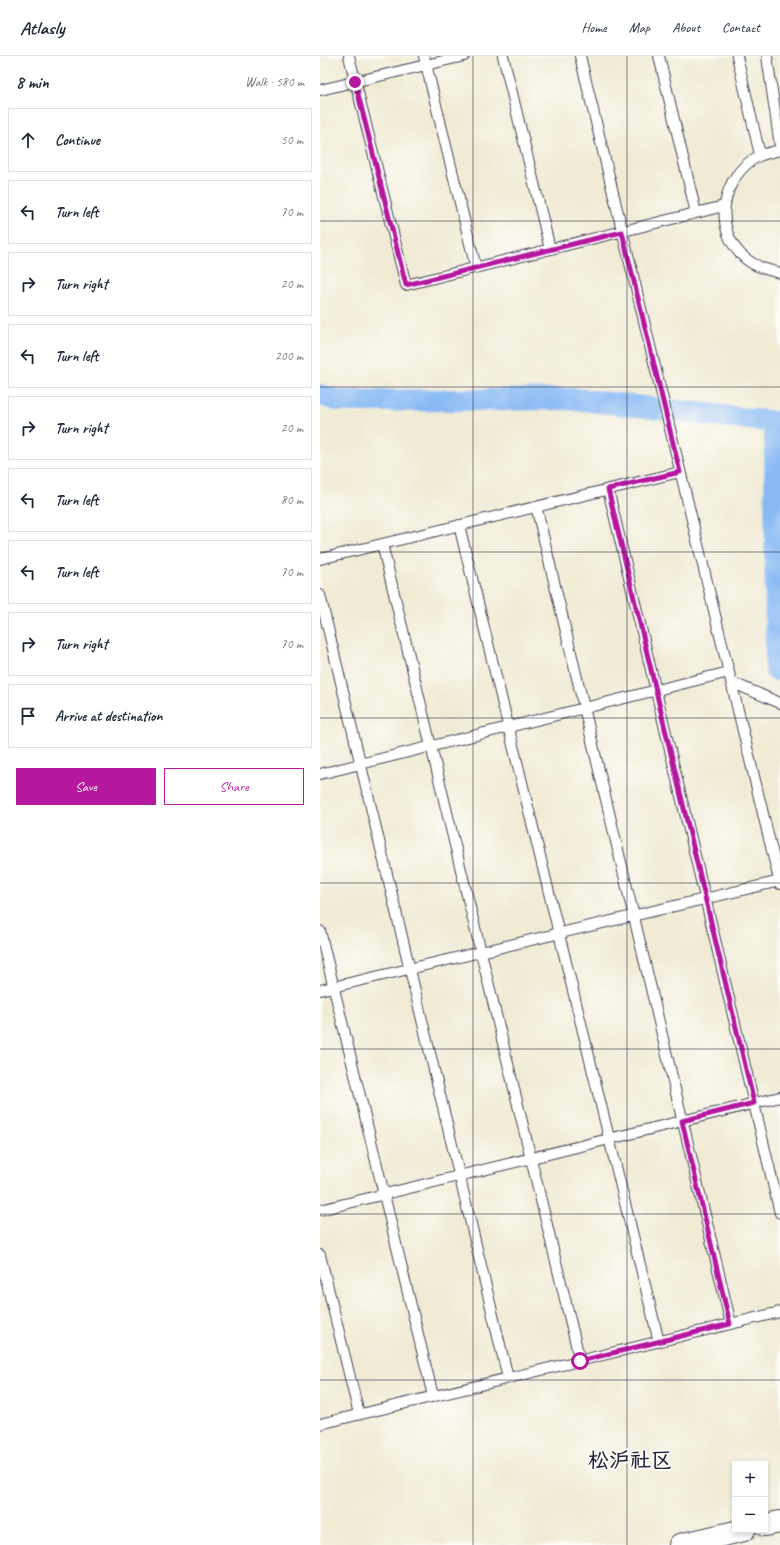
<!DOCTYPE html>
<meta charset="utf-8">
<style>
body{margin:0;font-family:Caveat,"LXGW WenKai TC",sans-serif;background:#f6f6f7;color:#1f2937}
.controls{position:absolute;right:12px;bottom:12px;display:grid;overflow:hidden;border-radius:0px;box-shadow:0 2px 6px #0003}
.controls button{width:36px;height:36px;display:grid;place-items:center;padding:0;border:0;border-bottom:1px solid #e0e1e3;background:#fff;color:#1f2937;font:20px sans-serif}
.stop{position:absolute;width:12px;height:12px;margin:-9px;border:3px solid #b5179e;border-radius:50%;background:#fff}
.stop.end{background:#b5179e;border-color:#fff;box-shadow:0 1px 4px #0008}
.list{margin:0;padding:0;list-style:none}
h2{display:flex;justify-content:space-between;align-items:center;height:52px;margin:0;padding:0 16px;font-size:17px}
h2 small{font-size:13px;font-weight:400;color:#747a83}
.list li{display:grid;grid-template-columns:26px 1fr auto;gap:12px;align-items:center;box-sizing:border-box;height:64px;margin:0 8px 8px;padding:0 8px;border:1px solid #e0e1e3;border-radius:0px}
.list b{display:block;font-size:15px;white-space:nowrap}
.list em{font-size:13px;font-style:normal;color:#747a83}
.actions{display:flex;gap:8px;padding:12px 16px}
.actions a{flex:1;padding:9px 0;border:1px solid #b5179e;border-radius:0px;text-align:center;font-size:14px;color:#b5179e}
.actions .main{background:#b5179e;color:#fff}
.icon{flex:none;width:22px;height:22px;fill:none;stroke:currentColor;stroke-width:2;stroke-linecap:round;stroke-linejoin:round}
.map{position:relative;flex:none;width:460px;height:1489px;overflow:hidden}
header{display:flex;align-items:center;gap:24px;box-sizing:border-box;height:56px;padding:0 20px;background:#fff;border-bottom:1px solid #e0e1e3}
header strong{font-size:19px}
nav{display:flex;gap:22px;margin-inline-start:auto;font-size:14px}
main{display:flex}
aside{flex:1;background:#fff}
.map>svg:first-child{display:block}
.lines{fill:none;stroke-linecap:round;stroke-linejoin:round}
.canal{stroke:#88b9f4;stroke-width:22}
.lane-casing{stroke:#414052;stroke-width:12}
.secondary-casing{stroke:#414052;stroke-width:24}
.lane{stroke:#fff;stroke-width:10}
.secondary{stroke:#fff;stroke-width:22}
.route{stroke:#b5179e;stroke-width:5}
.grid{fill:none;stroke:#22223b;stroke-width:1;stroke-opacity:0.55}
.labels{text-anchor:middle;stroke-width:4;stroke-linejoin:round;paint-order:stroke}
.quarter-label{font-size:21px;font-weight:bold;fill:#22223b;stroke:#fdfcf7}
</style>
<header>
<strong>Atlasly</strong>
<nav><a>Home</a><a>Map</a><a>About</a><a>Contact</a></nav>
</header>
<main>
<aside>
<h2>8 min<small>Walk · 580 m</small></h2>
<ul class="list">
<li><svg class="icon" aria-label="ahead" viewBox="0 0 24 24"><path d="M12 20V5M6 11l6-6 6 6"/></svg><div><b>Continue</b></div><em>50 m</em></li>
<li><svg class="icon" aria-label="left" viewBox="0 0 24 24"><path d="M17 20v-9H6M10 6l-5 5 5 5"/></svg><div><b>Turn left</b></div><em>70 m</em></li>
<li><svg class="icon" aria-label="right" viewBox="0 0 24 24"><path d="M7 20v-9h11M14 6l5 5-5 5"/></svg><div><b>Turn right</b></div><em>20 m</em></li>
<li><svg class="icon" aria-label="left" viewBox="0 0 24 24"><path d="M17 20v-9H6M10 6l-5 5 5 5"/></svg><div><b>Turn left</b></div><em>200 m</em></li>
<li><svg class="icon" aria-label="right" viewBox="0 0 24 24"><path d="M7 20v-9h11M14 6l5 5-5 5"/></svg><div><b>Turn right</b></div><em>20 m</em></li>
<li><svg class="icon" aria-label="left" viewBox="0 0 24 24"><path d="M17 20v-9H6M10 6l-5 5 5 5"/></svg><div><b>Turn left</b></div><em>80 m</em></li>
<li><svg class="icon" aria-label="left" viewBox="0 0 24 24"><path d="M17 20v-9H6M10 6l-5 5 5 5"/></svg><div><b>Turn left</b></div><em>70 m</em></li>
<li><svg class="icon" aria-label="right" viewBox="0 0 24 24"><path d="M7 20v-9h11M14 6l5 5-5 5"/></svg><div><b>Turn right</b></div><em>70 m</em></li>
<li><svg class="icon" aria-label="arrive" viewBox="0 0 24 24"><path d="M6 21V4h12l-3 4 3 4H6"/></svg><div><b>Arrive at destination</b></div></li>
</ul>
<div class="actions"><a class="main">Save</a><a>Share</a></div>
</aside>
<div class="map">
<svg width="460" height="1489" viewBox="0 0 460 1489">
<rect width="100%" height="100%" fill="#fdfcf7"/>
<filter id="ink" filterUnits="userSpaceOnUse"><feTurbulence type="fractalNoise" baseFrequency=".025" numOctaves="2"/><feDisplacementMap in="SourceGraphic" scale="8" xChannelSelector="R" yChannelSelector="G"/><feConvolveMatrix kernelMatrix="1 2 1 2 8 2 1 2 1" color-interpolation-filters="sRGB"/></filter>
<filter id="wash" filterUnits="userSpaceOnUse"><feTurbulence type="fractalNoise" baseFrequency=".012" numOctaves="4" result="noise"/><feDisplacementMap in="SourceGraphic" scale="16" xChannelSelector="R" yChannelSelector="G"/><feGaussianBlur stdDeviation="0.9" result="paint"/><feColorMatrix in="noise" values="0 0 0 0 0 0 0 0 0 0 0 0 0 0 0 0 0 1.4 0 .05"/><feComposite in="paint" operator="in"/></filter>
<g filter="url(#wash)">
<rect width="100%" height="100%" fill="#f1ebd5"/>
<g class="lines">
<path class="canal" d="M0,339L20,345L254,343L455,366L456,614"/>
</g>
</g>
<g filter="url(#ink)">
<g class="lines">
<defs>
<path id="lane" d="M29,0L86,229L404,150
M104,0L156,212
M183,0L230,193
M260,0L460,828
M339,0L376,157
M417,0L440,99
M447,0L460,90
M0,34L144,0
M460,94C453,96 445,97 439,100C401,119 391,175 426,203C436,211 448,214 460,217
M288,433L460,1157
M216,450L411,1268
M139,469L339,1286
M62,488L260,1305
M0,503L360,416
M0,539L188,1322
M411,626L460,647
M0,718L409,616
M0,875L113,1340
M0,934L460,825
M0,1154L460,1041
M0,1199L39,1358
M0,1368L460,1256"/>
<path id="secondary" d="M445,1469L460,1466
M360,1489L424,1474"/>
</defs>
<use href="#lane" class="lane-casing"/>
<use href="#secondary" class="secondary-casing"/>
<use href="#lane" class="lane"/>
<use href="#secondary" class="secondary"/>
</g>
</g>
<g class="lines" filter="url(#ink)">
<path class="route" d="M35,26L86,229L302,176L360,416L288,433L434,1047L362,1065L410,1268L260,1305"/>
</g>
<path class="grid" d="M153,0V1489M307,0V1489M0,165H460M0,331H460M0,496H460M0,662H460M0,827H460M0,993H460M0,1158H460M0,1324H460"/>
<g class="labels">
<g class="quarter-label">
<text x="310" y="1411">松沪社区</text>
</g>
</g>
</svg>
<div class="controls">
<button>+</button>
<button>−</button>
</div>
<div class="stop" style="left:260px;top:1305px"></div>
<div class="stop end" style="left:35px;top:26px"></div>
</div>
</main>
